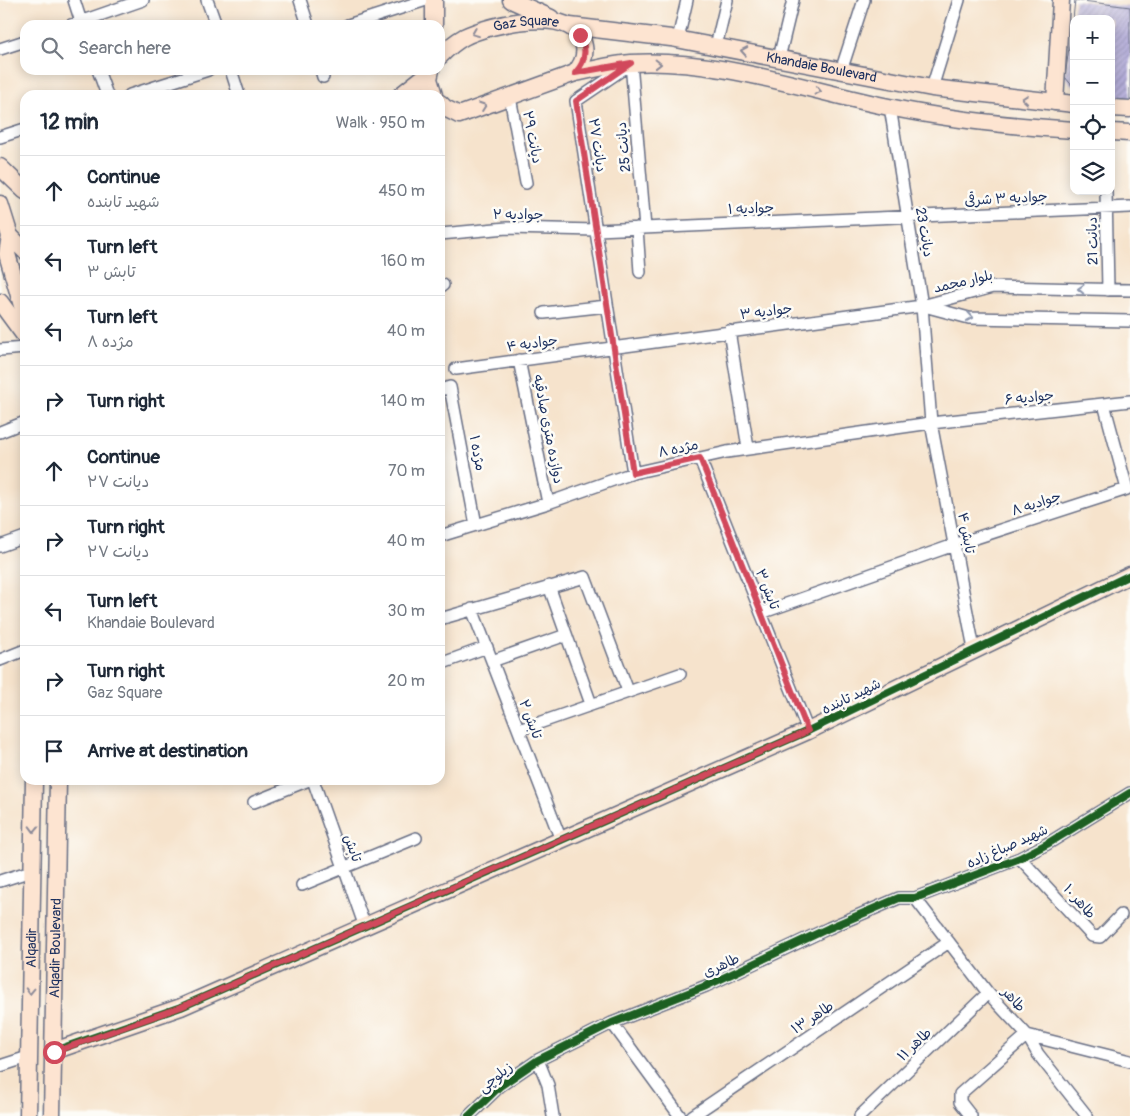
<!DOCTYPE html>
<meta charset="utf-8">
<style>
body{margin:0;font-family:Pangolin,"Playpen Sans Arabic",sans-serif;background:#f2f2f3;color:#1f2937}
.controls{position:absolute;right:15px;top:15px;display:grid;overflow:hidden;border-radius:10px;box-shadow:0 2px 12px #0003}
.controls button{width:45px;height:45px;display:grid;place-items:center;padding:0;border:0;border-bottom:1px solid #e0e1e3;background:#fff;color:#1f2937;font:25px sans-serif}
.stop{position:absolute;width:15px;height:15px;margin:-11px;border:4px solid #d1495b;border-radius:50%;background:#fff}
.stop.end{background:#d1495b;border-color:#fff;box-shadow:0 1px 5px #0008}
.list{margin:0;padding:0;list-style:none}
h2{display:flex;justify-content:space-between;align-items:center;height:65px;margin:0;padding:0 20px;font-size:21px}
h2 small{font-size:16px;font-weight:400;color:#747a83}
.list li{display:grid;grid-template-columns:32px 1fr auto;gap:15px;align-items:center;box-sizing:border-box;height:70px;padding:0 20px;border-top:1px solid #e0e1e3}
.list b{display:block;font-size:19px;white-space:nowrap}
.list p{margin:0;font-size:16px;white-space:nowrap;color:#747a83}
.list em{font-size:16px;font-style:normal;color:#747a83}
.icon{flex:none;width:28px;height:28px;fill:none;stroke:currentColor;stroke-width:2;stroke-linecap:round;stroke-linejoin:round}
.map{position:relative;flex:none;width:1130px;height:1116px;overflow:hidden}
.search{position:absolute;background:#fff;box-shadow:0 2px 12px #0003;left:20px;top:20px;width:425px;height:55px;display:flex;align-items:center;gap:12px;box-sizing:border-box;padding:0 18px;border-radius:15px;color:#747a83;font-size:19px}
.panel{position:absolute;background:#fff;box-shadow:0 2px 12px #0003;left:20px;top:90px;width:425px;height:695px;border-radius:15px}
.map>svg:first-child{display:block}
.building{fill:url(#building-hatch)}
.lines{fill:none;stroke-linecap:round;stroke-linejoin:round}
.street-casing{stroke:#686e84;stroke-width:14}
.secondary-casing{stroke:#686e84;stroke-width:19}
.street{stroke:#fff;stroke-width:11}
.secondary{stroke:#fde4d1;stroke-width:16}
.cycleway-casing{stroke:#fdfcf7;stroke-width:11}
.cycleway{stroke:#1b5e20;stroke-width:8}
.oneway{stroke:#8c8a98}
.oneway2{stroke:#8d97ae}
.route{stroke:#d1495b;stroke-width:6}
.labels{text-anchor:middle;stroke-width:5;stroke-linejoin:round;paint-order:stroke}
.street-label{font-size:14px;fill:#1b2f5e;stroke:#fdfcf7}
</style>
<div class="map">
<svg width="1130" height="1116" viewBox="0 0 1130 1116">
<defs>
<pattern id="building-hatch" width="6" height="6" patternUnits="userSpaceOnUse" patternTransform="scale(1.25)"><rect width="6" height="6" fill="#b5aeda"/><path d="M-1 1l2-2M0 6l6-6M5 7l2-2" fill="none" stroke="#928eb4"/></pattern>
</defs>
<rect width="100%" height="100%" fill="#fdfcf7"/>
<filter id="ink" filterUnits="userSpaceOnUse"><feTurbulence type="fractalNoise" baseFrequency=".02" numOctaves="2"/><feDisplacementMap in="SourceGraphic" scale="10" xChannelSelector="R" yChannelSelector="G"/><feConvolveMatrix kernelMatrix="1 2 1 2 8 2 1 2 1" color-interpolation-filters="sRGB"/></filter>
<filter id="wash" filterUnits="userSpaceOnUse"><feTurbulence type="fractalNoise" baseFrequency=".0096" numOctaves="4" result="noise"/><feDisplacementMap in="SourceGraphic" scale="20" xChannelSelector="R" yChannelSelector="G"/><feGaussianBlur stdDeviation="1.12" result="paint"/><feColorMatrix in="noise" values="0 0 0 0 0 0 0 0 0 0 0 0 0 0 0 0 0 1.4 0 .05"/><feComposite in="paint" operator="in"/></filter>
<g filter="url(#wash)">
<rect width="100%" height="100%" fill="#f6e3cc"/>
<g id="blocks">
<path class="building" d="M1075,0L1130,7V102L1111,100V19H1073Z
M1073,19H1074V88L1065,77Z"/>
</g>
</g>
<g filter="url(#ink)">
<use href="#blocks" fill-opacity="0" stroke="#686e84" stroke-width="1"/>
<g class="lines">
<defs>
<path id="street" d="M74,0L82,25
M207,0L216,25
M300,0L308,25
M71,25L143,0
M348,25L426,0
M678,39L687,0
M716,46L727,0
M0,49L25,41
M779,58L793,0
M631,63L645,228
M629,65L576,101L633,473
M98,70L107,95
M231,70L239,95
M321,70L323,77
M841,71L864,0
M932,88L959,0
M130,95L208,70
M510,97L526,183
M890,107L922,306L931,423L974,649
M0,137L25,129
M1106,191L1108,290
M637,228L640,272
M440,234L507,228L597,230L1130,207
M440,285H443
M924,306L969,318L1130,321
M544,313L607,306
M729,331L748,448
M0,350L25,348
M519,360L548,503
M456,369L922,306L993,287L1130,290
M440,390L450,387L476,525
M0,432L25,422
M700,459L808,731
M440,536L548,503L633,473L727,452L931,423L1130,401
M0,546L25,537
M549,586L591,704
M472,609L561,840
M761,613L954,545L1127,489L1104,404
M440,619L585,577L628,691
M0,660L25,650
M492,661L566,635
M440,664L487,647
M519,730L680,674
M313,780L365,927
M254,802L309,780
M1020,858L1092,936L1100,937L1121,915
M0,881L34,870
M302,885L416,838
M915,898L988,993L1027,1035L1130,1061
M612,1023L680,1116
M538,1060L548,1085L553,1116
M0,1066L28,1057
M469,1116L500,1086L538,1060L612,1023L706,986L829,928L899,898H915L1020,858L1047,844L1130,793
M692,1116L949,942
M860,1116L988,993
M971,1116L960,1102V1094L1027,1035L1038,1054L1087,1116"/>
<g id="secondary">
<path d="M434,0V25"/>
<path d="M511,0L551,18"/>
<path id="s1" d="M570,26L671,38L932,88L1074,104"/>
<path id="s2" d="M440,56C447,49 455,42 464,37C490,24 576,3 584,46C586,57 582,65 575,73L459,115L445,108L440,103"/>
<path d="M431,70L429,79L434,95"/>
<path d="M575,73C593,70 612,64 631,63C718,58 805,90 889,107C950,120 1012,126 1074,130"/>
<path d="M401,95L430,72"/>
<path d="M1055,102L1061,0"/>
<path d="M1111,108L1130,109"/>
<path d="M1111,132L1130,133"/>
<path d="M0,167L25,191"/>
<path d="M0,204L10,236L25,251"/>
<path d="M10,236L7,254L25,316"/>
<path d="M0,302L25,336"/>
<path d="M54,1051L181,1007L561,840L808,731L1130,575"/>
<path id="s3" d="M28,1116L34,780"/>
<path id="s4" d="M52,1116L58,780"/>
</g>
</defs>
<use href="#street" class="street-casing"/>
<use href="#secondary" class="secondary-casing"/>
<use href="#street" class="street"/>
<use href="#secondary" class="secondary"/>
<defs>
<path id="cycleway" d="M54,1051L181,1007L561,840L808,731L1130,575
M469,1116L500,1086L538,1060L612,1023L706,986L829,928L899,898H915L1020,858L1047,844L1130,793"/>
</defs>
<use href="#cycleway" class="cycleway-casing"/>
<use href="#cycleway" class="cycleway"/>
</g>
<defs><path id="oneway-chevron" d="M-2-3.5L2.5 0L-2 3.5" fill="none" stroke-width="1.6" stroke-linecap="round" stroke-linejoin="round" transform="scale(1.25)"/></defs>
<g class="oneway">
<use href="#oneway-chevron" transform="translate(475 33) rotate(158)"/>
<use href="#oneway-chevron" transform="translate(744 51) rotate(-170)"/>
<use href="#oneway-chevron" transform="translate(658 64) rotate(1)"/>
<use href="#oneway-chevron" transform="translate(818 91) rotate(13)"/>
<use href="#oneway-chevron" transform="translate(1025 99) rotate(-175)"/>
<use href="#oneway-chevron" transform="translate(483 106) rotate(-20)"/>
<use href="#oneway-chevron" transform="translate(34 829) rotate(91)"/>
<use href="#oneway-chevron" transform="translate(30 991) rotate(92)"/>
</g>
<g class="oneway2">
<use href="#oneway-chevron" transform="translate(1081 289) rotate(-178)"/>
<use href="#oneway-chevron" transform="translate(970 317) rotate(8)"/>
</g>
</g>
<g class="lines" filter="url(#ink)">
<path class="route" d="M54,1052L181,1007L808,731L700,458L633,473L576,101L631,63L575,73C586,62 587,49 580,35"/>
</g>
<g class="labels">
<g class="street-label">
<text dy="5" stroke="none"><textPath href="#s2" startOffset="95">Gaz Square</textPath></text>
<text dy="5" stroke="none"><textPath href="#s1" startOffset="255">Khandaie Boulevard</textPath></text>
<text transform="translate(533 137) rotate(79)" y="5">دیانت ۲۹</text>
<text transform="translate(598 145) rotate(81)" y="5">دیانت ۲۷</text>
<text transform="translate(623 147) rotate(-95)" y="5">دیانت 25</text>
<text transform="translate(1006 198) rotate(-3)" y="5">جوادیه ۳ شرقی</text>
<text transform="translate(751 208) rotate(-2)" y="5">جوادیه ۱</text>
<text x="518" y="219">جوادیه ۲</text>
<text transform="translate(925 232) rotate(80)" y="5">دیانت 23</text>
<text transform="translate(1092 241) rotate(-91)" y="5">دیانت 21</text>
<text transform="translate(963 281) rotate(-13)" y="5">بلوار محمد</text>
<text transform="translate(766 311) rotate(-7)" y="5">جوادیه ۳</text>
<text transform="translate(532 343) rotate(-8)" y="5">جوادیه ۴</text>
<text transform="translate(1029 397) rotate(-6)" y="5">جوادیه ۶</text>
<text transform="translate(549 429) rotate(79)" y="5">دوازده متری صادقیه</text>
<text transform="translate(678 448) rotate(-12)" y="5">مژده ۸</text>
<text transform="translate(478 453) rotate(79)" y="5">مژده ۱</text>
<text transform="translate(1036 503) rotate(-18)" y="5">جوادیه ۸</text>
<text transform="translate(967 533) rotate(79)" y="5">تابش ۴</text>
<text transform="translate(768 589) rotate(68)" y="5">تابش ۳</text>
<text transform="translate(851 696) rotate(-26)" y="5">شهید تابنده</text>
<text transform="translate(531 719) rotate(69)" y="5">تابش ۲</text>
<text transform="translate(1007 846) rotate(-24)" y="5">شهید صباغ زاده</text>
<text transform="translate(353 848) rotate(70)" y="5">تابش</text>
<text transform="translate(1080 901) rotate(48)" y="5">طاهر ۱۰</text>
<text dy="5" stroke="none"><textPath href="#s3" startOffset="168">Alqadir</textPath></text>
<text dy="5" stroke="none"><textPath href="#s4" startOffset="168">Alqadir Boulevard</textPath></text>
<text transform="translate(721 965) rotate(-25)" y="5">طاهری</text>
<text transform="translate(1014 999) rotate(47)" y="5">طاهر</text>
<text transform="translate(812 1017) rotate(-34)" y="5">طاهر ۱۳</text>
<text transform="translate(914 1044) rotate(-44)" y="5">طاهر ۱۱</text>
<text transform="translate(495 1077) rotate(-39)" y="5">زیلوچی</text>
</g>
</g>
</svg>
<div class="controls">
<button>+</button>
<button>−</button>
<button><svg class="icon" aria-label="locate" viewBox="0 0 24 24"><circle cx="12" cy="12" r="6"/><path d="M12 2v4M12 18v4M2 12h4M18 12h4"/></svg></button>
<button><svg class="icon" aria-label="layers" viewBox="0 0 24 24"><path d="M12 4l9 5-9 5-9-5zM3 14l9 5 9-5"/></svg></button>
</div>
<div class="stop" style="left:54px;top:1052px"></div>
<div class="stop end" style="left:580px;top:35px"></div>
<div class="search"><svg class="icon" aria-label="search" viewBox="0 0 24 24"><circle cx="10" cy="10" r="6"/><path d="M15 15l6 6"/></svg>Search here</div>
<section class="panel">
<h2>12 min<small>Walk · 950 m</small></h2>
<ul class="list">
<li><svg class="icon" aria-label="ahead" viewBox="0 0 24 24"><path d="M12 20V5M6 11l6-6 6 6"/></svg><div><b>Continue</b><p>شهید تابنده</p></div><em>450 m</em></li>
<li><svg class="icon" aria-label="left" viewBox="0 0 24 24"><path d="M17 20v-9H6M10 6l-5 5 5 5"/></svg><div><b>Turn left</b><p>تابش ۳</p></div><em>160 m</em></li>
<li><svg class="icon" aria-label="left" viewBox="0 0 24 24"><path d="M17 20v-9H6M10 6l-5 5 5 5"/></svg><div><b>Turn left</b><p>مژده ۸</p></div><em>40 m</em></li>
<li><svg class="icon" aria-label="right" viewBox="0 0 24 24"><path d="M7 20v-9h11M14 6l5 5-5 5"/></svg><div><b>Turn right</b></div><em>140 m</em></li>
<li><svg class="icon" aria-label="ahead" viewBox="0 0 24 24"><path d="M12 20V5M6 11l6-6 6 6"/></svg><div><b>Continue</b><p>دیانت ۲۷</p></div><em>70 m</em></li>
<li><svg class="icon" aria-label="right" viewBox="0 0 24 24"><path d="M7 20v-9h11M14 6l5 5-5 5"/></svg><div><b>Turn right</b><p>دیانت ۲۷</p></div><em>40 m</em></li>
<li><svg class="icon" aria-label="left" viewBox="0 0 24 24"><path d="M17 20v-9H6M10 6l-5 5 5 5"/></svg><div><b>Turn left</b><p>Khandaie Boulevard</p></div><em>30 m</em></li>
<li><svg class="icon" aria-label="right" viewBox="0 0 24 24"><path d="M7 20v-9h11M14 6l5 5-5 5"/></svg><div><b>Turn right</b><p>Gaz Square</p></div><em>20 m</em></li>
<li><svg class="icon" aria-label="arrive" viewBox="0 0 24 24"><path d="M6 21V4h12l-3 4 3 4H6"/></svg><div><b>Arrive at destination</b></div></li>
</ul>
</section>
</div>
